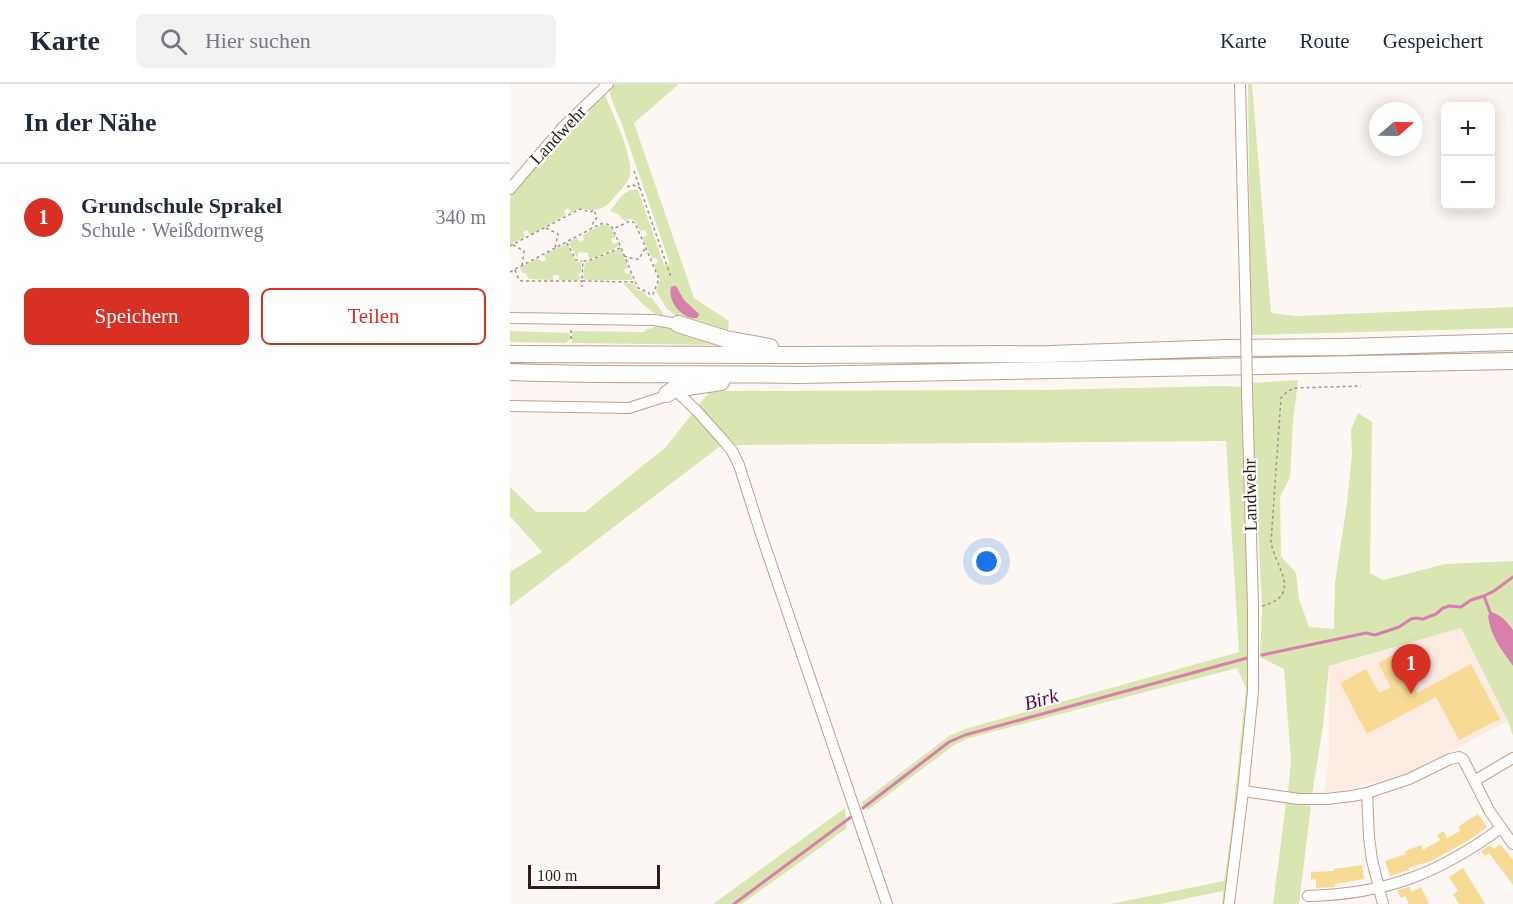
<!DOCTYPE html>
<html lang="de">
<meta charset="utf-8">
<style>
body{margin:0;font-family:"Times New Roman",serif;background:#f2f2f3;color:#1f2937}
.controls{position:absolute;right:18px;top:18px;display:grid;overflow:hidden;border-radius:9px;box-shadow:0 3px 15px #0003}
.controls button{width:54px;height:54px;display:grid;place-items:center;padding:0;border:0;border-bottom:2px solid #e0e1e3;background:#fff;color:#1f2937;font:30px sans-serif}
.compass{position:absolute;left:859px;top:18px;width:54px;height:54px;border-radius:50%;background:#fff;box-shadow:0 3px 15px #0003;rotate:70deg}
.scale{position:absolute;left:18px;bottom:15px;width:132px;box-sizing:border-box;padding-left:6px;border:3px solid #2b1f18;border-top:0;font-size:16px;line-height:21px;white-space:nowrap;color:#2b1f18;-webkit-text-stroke:4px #fff;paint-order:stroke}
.you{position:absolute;left:477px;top:478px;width:21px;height:21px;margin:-15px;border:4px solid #fff;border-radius:50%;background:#1a73e8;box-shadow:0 0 0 9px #1a73e833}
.badge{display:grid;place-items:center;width:39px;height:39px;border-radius:50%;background:#d93025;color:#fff;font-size:20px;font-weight:700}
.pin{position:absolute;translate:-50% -50px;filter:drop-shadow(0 2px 3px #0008)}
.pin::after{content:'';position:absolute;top:32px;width:21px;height:18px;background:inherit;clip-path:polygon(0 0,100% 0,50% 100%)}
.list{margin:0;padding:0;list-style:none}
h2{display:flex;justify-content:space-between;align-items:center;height:78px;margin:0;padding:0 24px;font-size:26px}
h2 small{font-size:20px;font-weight:400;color:#747a83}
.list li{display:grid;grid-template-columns:39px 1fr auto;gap:18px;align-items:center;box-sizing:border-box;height:108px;padding:0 24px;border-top:2px solid #e0e1e3}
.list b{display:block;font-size:22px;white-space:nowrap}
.list p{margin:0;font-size:20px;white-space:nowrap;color:#747a83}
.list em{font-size:20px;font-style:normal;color:#747a83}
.actions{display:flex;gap:12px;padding:18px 24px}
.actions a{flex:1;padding:14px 0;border:2px solid #d93025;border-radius:9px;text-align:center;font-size:21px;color:#d93025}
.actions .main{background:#d93025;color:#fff}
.icon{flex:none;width:33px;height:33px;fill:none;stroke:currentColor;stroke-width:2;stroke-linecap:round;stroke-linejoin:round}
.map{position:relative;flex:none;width:1003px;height:820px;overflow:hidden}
header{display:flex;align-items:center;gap:36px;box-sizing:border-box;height:84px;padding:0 30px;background:#fff;border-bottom:2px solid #e0e1e3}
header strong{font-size:28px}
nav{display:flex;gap:33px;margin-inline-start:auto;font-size:21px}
.search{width:420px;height:54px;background:#f2f2f3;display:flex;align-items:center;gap:15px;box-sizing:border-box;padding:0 21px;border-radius:9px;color:#747a83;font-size:22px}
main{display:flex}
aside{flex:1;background:#fff}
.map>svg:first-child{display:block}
.built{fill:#fbebe1}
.green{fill:#d9e6b1}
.water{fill:#d680ab}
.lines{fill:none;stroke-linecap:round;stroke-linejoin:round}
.stream{stroke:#d680ab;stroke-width:3}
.building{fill:#f9da95}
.minor-casing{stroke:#bea08d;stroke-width:12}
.highway-casing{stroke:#bea08d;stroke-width:18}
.path{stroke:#9d948f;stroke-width:1.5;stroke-dasharray:3 3;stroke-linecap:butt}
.minor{stroke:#fff;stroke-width:10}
.highway{stroke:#fff;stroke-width:16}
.minor-bridge-casing{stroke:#bea08d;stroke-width:12;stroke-linecap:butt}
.minor-bridge{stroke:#fff;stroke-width:10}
.labels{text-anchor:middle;stroke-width:4.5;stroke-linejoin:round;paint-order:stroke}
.street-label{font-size:18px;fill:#2b1f18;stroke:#fff}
.water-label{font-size:20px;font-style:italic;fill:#6b0045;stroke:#fff}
</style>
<header>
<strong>Karte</strong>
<div class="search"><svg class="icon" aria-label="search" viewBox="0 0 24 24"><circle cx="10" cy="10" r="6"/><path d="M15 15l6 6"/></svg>Hier suchen</div>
<nav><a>Karte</a><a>Route</a><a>Gespeichert</a></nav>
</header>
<main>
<aside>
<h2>In der Nähe<small></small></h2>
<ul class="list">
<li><span class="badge">1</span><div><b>Grundschule Sprakel</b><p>Schule · Weißdornweg</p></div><em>340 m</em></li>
</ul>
<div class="actions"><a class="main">Speichern</a><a>Teilen</a></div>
</aside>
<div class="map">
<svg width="1003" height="820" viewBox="0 0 1003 820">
<rect width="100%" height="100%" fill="#fdf7f3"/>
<path class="built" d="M951,544L998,637L908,685L892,691L839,705L814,710L819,674V583Z"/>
<path class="green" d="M105,0H169L124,39L184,214L219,237L217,252L169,234L157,225L146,207L150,196L144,181L148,178L146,174L142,175L132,153L137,151L135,146L130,147L125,137L121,135L115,137L108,130L100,127C108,118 115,103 128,106L154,181L160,180L111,38L101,14L100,5Z
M738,0H742L761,229L786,232L1003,223V244L741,251Z
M95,11C102,28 126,77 119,94C116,102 107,109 102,116C92,127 84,128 70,124L61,129L58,124L54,127L56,131L20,151L17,146L13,148L15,153L0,161V113L61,41Z
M91,141C100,139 103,146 106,153L101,155L103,160L108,158V163L79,176L78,169L68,168V175L59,160L60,157L67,154L70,158L74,156L73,151Z
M55,160L58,161L66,178H71V189H69L68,192L71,193V194L68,196H49V191H43V196L19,195L16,189H13L10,184L28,174L32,178L36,176L34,171Z
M109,165L111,166L118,183L114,186L116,190L121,188L122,196H76L73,194L75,179Z
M113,199L124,200L127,206L135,208L138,214L141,213L153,229V231C139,231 123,209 113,199Z
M152,241L216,261L62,259V247L135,248V246Z
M0,247L60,249V256L55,259L0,258Z
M788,296L783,338L780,393L770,413L771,472L786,489L789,515L799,543L824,545L825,499L837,419L842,370L841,346L848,329L862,338L860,489L873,496L935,480L1003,477V546L988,531L978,532L979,541L985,555L1003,582V652L998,637L951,544L819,582L813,642L802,711L778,708L781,677L774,585L750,573L752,524L741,299Z
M713,302L731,303L734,316L740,580L730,696L722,747L724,752L716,820H712L713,807L650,820H600L714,797L721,750L736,604L727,584L459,654L444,661L358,726L351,719L439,652L455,645L729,568L716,357L230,361L209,363L0,522V488L32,468L0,432V403L26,428H75L156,363L203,303L212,307L532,306Z
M776,719L801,722L789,820H763Z
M335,724L337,744L232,820H203Z"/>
<path class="water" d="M164,202H166L174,216L188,229L189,231L187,234C172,236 157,217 161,203Z
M980,528C991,530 997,538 1003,546V582C992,566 980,552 978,532Z"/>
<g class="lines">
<path class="stream" d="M974,512L980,528
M752,571L856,549L865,551L889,543L901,535L906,534L913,535L926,530L933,524L939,522L951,523L961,516L974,512L984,507L1003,493
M353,724L439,658L455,651L737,574
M224,820L341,733"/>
</g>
<path class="building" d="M887,569L907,609L961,580L990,635L949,656L926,613L857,650L830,599L856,585L869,609L881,603L868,579Z
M968,730L977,743L959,756L921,777L898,784L899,786L880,792L875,777L896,770L895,767L911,761L913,766L930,756L927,751L934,747L937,754L950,747L949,742Z
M990,760L1003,776V801L979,769L975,772L971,767L980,761L984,765Z
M852,781L854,795L825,800V803L806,804V795L801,796V788L824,787V785Z
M953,784L971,813L975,820H949L943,810L948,807L939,793Z
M899,803L902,808L911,803L919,820H899L895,812L891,814L887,806Z"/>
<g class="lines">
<defs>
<path id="minor" d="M730,0L736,241
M0,105L53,43L98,0
M0,234L144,236L168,240
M164,305L186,326L213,356L222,367L229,381L251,450L377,820
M0,322L119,324L150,314L157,310
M964,697L1003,674
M733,707L789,715H817L842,712L857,709L859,753L862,776L873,820
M857,709L899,695L940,675L949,673L953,675L980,728L1003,760
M798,812C876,810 928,790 991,744
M719,820L733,707L743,607V523L737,307"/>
<path id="highway" d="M168,240L216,255L260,263
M0,270L286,271L539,270L718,264L834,263L1003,258
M0,288C96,292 192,289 289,291L1003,277
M157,310L164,305L211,298"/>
</defs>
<use href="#minor" class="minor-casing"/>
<use href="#highway" class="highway-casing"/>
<path class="path" d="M124,87L161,193
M117,103L123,101L130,104
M36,144L48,150L45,164
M57,159L66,176L72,177
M3,161L14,167L12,182
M0,162L70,125L80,128L84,126L87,134L84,136L82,144
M110,164L78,177H73L72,197L125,198
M114,172L124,175H129L135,164
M5,186L9,196L12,197H72V203
M0,188L90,140C96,139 100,140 103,145L128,204L138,208L140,211L143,210L149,195L125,139L120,137L103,145
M61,246V257
M752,522C794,511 765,483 761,458L771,314L778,307L786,304L851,302"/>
<use href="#minor" class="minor"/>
<use href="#highway" class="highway"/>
<defs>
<path id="minor-bridge" d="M736,241L737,307"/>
</defs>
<use href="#minor-bridge" class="minor-bridge-casing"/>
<use href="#minor-bridge" class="minor-bridge"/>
</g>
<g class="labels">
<g class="street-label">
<text transform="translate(48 51) rotate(-47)" y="6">Landwehr</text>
<text transform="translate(740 411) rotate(-91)" y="6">Landwehr</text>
</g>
<g class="water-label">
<text transform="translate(531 615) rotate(-15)" y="7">Birk</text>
</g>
</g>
</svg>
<div class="controls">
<button>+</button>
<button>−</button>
</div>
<svg class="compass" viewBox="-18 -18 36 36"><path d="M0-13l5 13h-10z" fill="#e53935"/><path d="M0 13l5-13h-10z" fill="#747a83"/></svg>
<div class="scale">100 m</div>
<div class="you"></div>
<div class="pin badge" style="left:901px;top:610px">1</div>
</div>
</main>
